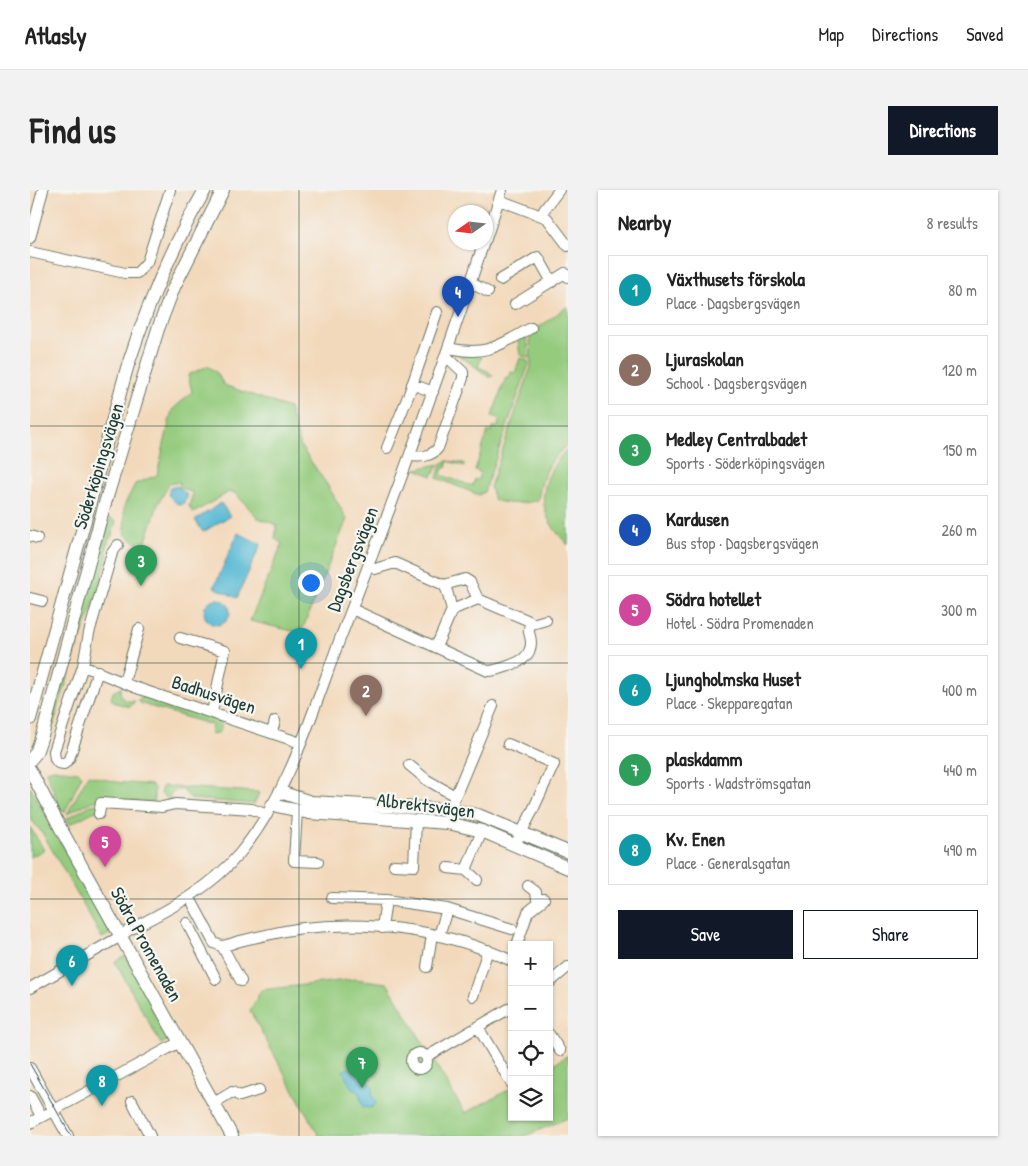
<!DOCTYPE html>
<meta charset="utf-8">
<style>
body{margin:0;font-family:"Patrick Hand",sans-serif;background:#f2f2f2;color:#222}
.controls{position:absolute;right:15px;bottom:15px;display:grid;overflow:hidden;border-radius:0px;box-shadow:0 1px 4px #0004}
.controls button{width:45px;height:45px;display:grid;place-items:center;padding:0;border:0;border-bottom:1px solid #e0e0e0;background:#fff;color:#222;font:25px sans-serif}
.compass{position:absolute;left:418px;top:15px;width:45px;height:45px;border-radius:50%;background:#fff;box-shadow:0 1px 4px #0004;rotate:256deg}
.you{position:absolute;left:280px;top:392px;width:18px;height:18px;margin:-12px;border:4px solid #fff;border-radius:50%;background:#1a73e8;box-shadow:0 0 0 8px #1a73e833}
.badge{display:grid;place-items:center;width:32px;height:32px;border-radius:50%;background:#111827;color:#fff;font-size:16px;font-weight:700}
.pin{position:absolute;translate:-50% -41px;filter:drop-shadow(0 1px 2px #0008)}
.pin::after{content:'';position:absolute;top:26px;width:18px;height:15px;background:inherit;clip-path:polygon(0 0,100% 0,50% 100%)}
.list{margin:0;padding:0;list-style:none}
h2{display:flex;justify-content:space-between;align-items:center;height:65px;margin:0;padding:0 20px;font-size:21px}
h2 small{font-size:16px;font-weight:400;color:#767676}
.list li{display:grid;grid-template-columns:32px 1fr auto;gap:15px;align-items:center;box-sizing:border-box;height:70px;margin:0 10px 10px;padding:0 10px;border:1px solid #e0e0e0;border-radius:0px}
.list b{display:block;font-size:19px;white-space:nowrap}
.list p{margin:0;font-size:16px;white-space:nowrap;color:#767676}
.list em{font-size:16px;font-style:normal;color:#767676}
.actions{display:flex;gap:10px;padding:15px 20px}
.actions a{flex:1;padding:11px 0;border:1px solid #111827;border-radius:0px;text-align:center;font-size:18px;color:#111827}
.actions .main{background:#111827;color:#fff}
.icon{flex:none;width:28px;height:28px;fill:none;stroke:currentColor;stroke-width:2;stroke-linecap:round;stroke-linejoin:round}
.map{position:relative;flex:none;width:538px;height:946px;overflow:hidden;border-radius:0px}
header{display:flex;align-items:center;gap:30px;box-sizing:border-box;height:70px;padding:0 25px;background:#fff;border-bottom:1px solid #e0e0e0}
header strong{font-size:24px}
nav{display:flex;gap:28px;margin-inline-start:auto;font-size:18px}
.intro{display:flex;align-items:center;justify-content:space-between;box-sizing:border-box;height:120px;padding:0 30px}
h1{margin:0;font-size:35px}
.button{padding:12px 22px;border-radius:0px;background:#111827;color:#fff;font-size:18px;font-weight:700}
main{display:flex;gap:30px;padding:0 30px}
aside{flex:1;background:#fff;border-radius:0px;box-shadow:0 1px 4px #0004}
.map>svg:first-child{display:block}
.green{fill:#94cb7d;stroke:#5a8458}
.water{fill:#55b8d3;stroke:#3a7a84}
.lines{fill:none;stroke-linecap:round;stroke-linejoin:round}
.minor-casing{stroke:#697463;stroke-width:12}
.major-casing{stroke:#697463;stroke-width:14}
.minor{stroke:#fff;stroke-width:10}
.major{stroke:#fff;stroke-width:12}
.tram{stroke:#1f3d34;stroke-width:1}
.grid{fill:none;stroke:#1f3d34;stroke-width:1;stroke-opacity:0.55}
.labels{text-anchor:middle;stroke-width:4.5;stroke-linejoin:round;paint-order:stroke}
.street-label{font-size:19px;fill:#1f3d34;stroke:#f6f6f2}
</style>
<header>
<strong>Atlasly</strong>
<nav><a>Map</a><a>Directions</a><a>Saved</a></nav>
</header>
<div class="intro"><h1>Find us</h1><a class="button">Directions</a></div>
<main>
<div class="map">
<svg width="538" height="946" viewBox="0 0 538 946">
<rect width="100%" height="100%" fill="#f6f6f2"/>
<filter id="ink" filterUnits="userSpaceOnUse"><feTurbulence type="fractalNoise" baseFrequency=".02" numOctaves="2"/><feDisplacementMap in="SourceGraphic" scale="10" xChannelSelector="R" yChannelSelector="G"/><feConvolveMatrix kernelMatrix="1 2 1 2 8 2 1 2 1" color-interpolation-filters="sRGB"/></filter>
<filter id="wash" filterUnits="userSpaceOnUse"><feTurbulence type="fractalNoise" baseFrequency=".0096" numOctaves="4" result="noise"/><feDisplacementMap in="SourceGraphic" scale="20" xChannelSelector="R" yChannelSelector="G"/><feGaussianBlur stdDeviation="1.12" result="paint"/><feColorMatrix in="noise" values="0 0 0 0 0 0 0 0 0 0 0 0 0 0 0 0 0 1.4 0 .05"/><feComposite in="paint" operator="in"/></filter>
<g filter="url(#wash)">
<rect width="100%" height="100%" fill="#f3d9bb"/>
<path class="green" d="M538,116V254C519,271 512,285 508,310C495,314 477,315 464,310L460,297L501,177L500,144Z
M495,146L498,155V168L490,165L488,152Z
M428,164L452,166L448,177L458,181L463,186L459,187Z
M490,168L497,170L499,174L454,302L449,305L407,288L411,274L417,271L434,273V276L418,271L416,278H413L411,285L442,296L445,289L448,290L450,282L445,280L458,241L461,242L463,236L467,238L470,229L462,226L476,187L479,189L481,182L485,183Z
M178,176L187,183L194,195L259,218L271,257L298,296L317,329L271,443L220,431L252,354L245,348L247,335L228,328L205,303L199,302L163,323L159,316L163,303L149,297L150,292L139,294L128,314L115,354H108L95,344L94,316L105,294L127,285L142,220L162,202L158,185Z
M538,259V355C528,344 518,333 515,319C509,298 523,271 538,259Z
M409,274L402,286L386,279Z
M80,328L86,332L81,348H79L76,362L78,364L67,407L49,452L23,536L18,541Z
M92,497L90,501C92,510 96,512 105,511L100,517L86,513L81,509L83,502Z
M115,506L191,531V540L188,543L180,544L182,535L112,514L107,510Z
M24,579L48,582L52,585L35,622L31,621L16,581Z
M58,585L86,592L121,595L124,598V612L69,610L60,612L37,624Z
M133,596L227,602L229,603L224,614L161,609L153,600C145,599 143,602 139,608L135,607L131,604V599Z
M0,597L82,743L72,748L13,644L0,628Z
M70,614L68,621L63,622L40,634L37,628L61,615Z
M0,637L14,660L0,667Z
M95,766L139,845L137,851L131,854L85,772Z
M326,789L357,793L435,923L482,898V927H519V877L538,865V928L495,946H289L220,821L231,800Z"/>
<path class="water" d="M147,296L157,305V308L152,315L148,314L149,313L147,314L138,305L140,298Z
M191,313L200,326L173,342L165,330Z
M208,343L231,354L207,408L184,397Z
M174 422a13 13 0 1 1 26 0a13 13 0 1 1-26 0Z
M320,877C325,884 326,887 335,888L343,897L342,906L346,911V914L341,918L333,917L329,903L321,897L313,881Z"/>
</g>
<g filter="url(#ink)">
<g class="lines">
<defs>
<path id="minor" d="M469,10L517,28L538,56
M513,26L514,20L529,0
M0,48L13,0
M456,49L472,0
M0,62L95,83H107L117,72L140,0
M470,90L508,67L522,92
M441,93L458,102
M485,114L535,83L538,87
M419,158C456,167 470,155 501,138
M382,194L403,202
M357,258L379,204L407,122
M380,266C391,267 401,267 408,258L433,188V182L416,166
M0,346L7,348
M345,379L365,373L414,395L435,389L440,392L448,409L497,430L502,434L516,430
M0,408L12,411
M322,419L458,481C466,481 490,473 495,467C499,464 501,457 501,453C501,443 496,443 501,433
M422,420L448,409
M150,448L195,461L182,522
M406,457L422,420L417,401L414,395
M53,476L59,443L82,363L88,355
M68,481L39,569L34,574L28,573L25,569L24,561L53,476L104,497L271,553
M94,492L109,439
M242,542L245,531
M478,554L524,574L502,622L485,655
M379,575L397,590L425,606
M267,620L264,671L288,672
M69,624L71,613L132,617L145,614L222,619L237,625
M419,626L422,614L463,516
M364,675L384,676L386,630
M418,678L436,680L452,641
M436,680L447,690
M160,708L184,753C187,754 189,755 191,756C197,756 205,752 210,751C231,746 252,741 273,738C344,730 418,741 482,771
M302,708L356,710L417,719L482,739
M157,733L186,789
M352,738L356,710
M409,746L417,719
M487,755L498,722L514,709L507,710L506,702L498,696
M192,756L211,791
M397,777L402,744
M519,793L538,777
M0,798L91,746L99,740C140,719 180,699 210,663C259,603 281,526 308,454C360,321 409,188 454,52
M443,806L458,760
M448,837L481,893
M519,844L530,861
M381 871a8 8 0 1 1 16 0a8 8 0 1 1-16 0Z
M396,867L482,817
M0,878L38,946
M0,906L11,926
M102,911L120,946
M184,913L202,902L210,906L229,900
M0,933L150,852"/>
<path id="major" d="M0,529L97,178C117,115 142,57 175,0
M0,570L6,563L14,539L73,320L128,139L144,97L193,0
M0,580L32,641L202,946
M250,602L281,612L423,620L448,625L538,662
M242,615L279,623L418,633L452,641L538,678"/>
</defs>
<use href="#minor" class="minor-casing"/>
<use href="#major" class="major-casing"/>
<use href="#minor" class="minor"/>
<use href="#major" class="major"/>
<path class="tram" d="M0,874L41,946"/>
</g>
</g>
<path class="grid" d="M269,0V946M0,236H538M0,473H538M0,709H538"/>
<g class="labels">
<g class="street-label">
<text transform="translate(68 276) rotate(-73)" y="7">Söderköpingsvägen</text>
<text transform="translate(322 369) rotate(-69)" y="7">Dagsbergsvägen</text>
<text transform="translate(184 504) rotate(18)" y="7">Badhusvägen</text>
<text transform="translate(396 615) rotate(7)" y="7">Albrektsvägen</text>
<text transform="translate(117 754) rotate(61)" y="7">Södra Promenaden</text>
</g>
</g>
</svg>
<div class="controls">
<button>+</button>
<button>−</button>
<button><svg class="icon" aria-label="locate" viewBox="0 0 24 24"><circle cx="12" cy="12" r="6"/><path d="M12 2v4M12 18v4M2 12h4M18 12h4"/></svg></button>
<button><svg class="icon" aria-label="layers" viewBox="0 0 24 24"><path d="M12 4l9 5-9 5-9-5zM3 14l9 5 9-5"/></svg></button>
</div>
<svg class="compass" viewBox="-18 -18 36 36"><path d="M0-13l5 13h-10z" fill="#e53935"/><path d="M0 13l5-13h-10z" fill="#767676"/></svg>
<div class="you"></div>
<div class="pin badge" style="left:271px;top:479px;background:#0f9aa8">1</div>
<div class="pin badge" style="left:336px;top:526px;background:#8d6e63">2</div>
<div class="pin badge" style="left:111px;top:396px;background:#2e9e5b">3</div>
<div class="pin badge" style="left:428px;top:127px;background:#1a4fb4">4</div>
<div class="pin badge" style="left:75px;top:677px;background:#d1479c">5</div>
<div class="pin badge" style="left:42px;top:796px;background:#0f9aa8">6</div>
<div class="pin badge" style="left:332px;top:898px;background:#2e9e5b">7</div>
<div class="pin badge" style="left:72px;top:916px;background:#0f9aa8">8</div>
</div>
<aside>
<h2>Nearby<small>8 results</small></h2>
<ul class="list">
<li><span class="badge" style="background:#0f9aa8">1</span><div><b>Växthusets förskola</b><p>Place · Dagsbergsvägen</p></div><em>80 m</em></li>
<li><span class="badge" style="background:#8d6e63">2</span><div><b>Ljuraskolan</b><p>School · Dagsbergsvägen</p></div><em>120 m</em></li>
<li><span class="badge" style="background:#2e9e5b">3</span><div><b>Medley Centralbadet</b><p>Sports · Söderköpingsvägen</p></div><em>150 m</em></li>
<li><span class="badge" style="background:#1a4fb4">4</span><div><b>Kardusen</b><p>Bus stop · Dagsbergsvägen</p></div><em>260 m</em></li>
<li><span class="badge" style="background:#d1479c">5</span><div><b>Södra hotellet</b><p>Hotel · Södra Promenaden</p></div><em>300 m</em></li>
<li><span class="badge" style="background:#0f9aa8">6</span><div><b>Ljungholmska Huset</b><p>Place · Skepparegatan</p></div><em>400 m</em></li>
<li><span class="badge" style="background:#2e9e5b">7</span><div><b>plaskdamm</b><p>Sports · Wadströmsgatan</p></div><em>440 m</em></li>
<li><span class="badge" style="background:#0f9aa8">8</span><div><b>Kv. Enen</b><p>Place · Generalsgatan</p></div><em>490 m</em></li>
</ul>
<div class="actions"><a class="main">Save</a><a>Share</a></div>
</aside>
</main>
